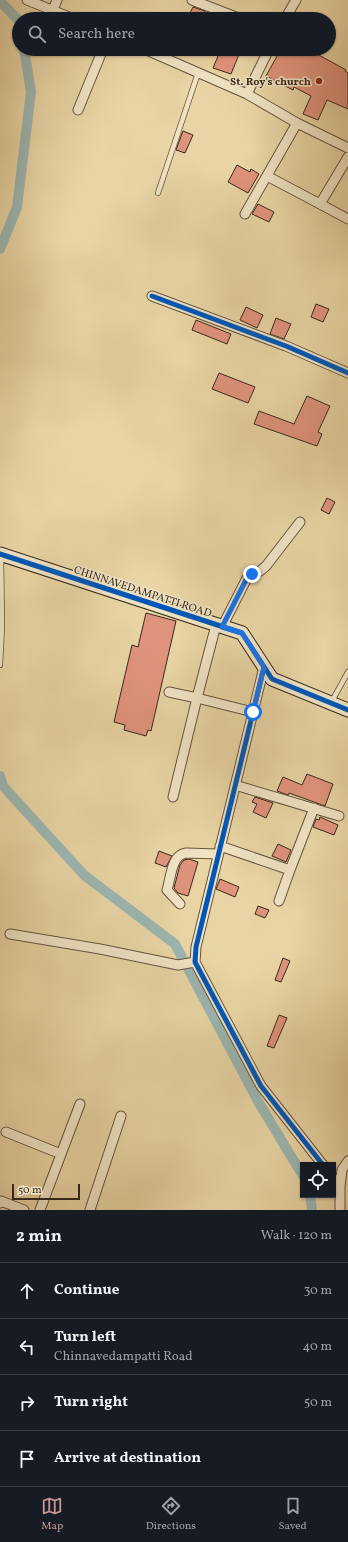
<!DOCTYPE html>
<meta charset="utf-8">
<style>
body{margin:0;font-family:Vollkorn,serif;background:#242831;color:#f1f3f6}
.controls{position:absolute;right:12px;bottom:12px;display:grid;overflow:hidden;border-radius:0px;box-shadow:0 1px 3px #0004}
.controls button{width:36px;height:36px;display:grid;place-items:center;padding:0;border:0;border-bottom:1px solid #363941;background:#171b24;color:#f1f3f6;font:20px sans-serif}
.scale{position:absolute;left:12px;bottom:10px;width:68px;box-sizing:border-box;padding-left:4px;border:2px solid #39291b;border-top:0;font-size:11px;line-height:14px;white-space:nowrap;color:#39291b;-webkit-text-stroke:3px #f0e3c4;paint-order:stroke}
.stop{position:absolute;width:12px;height:12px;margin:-9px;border:3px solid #1a73e8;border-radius:50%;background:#fff}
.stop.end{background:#1a73e8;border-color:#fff;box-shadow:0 1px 4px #0008}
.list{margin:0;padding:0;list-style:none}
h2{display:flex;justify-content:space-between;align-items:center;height:52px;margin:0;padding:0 16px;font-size:17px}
h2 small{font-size:13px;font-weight:400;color:#9ea1a6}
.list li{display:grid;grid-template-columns:26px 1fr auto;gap:12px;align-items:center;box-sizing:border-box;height:56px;padding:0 16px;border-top:1px solid #363941}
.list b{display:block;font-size:15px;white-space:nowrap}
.list p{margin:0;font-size:13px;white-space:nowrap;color:#9ea1a6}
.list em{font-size:13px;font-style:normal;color:#9ea1a6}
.icon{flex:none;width:22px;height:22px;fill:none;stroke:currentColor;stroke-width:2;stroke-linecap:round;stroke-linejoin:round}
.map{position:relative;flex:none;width:348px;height:1210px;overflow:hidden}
.search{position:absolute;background:#171b24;box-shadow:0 1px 3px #0004;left:12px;right:12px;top:12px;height:44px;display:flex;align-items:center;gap:10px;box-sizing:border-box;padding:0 14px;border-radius:22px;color:#9ea1a6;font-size:15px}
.sheet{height:276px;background:#171b24}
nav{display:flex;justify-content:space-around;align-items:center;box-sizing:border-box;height:56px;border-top:1px solid #363941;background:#171b24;font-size:11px;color:#9ea1a6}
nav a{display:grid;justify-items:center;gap:2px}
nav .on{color:#c59692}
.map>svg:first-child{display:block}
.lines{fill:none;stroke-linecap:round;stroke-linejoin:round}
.canal{stroke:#9bb6b1;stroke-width:10}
.building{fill:#e0937c;stroke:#39291b}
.lane-casing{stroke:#65543d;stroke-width:6}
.street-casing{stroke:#65543d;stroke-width:11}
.secondary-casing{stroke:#39291b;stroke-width:15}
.lane{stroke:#f0e3c4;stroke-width:4.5}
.street{stroke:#f0e3c4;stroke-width:9}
.secondary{stroke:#f0e3c4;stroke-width:13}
.cycleway-casing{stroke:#f0e3c4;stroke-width:8}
.cycleway{stroke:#0057b8;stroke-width:5}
.route{stroke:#1a73e8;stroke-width:5}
.poi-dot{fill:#8f2418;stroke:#f0e3c4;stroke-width:1.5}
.labels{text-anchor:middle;stroke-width:3;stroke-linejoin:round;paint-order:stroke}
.poi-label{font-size:11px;font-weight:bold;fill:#39291b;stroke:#f0e3c4;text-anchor:end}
.street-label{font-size:11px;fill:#39291b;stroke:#f0e3c4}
</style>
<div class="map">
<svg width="348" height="1210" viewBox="0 0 348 1210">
<rect width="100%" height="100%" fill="#e8d4a4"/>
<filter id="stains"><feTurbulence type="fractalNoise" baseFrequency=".005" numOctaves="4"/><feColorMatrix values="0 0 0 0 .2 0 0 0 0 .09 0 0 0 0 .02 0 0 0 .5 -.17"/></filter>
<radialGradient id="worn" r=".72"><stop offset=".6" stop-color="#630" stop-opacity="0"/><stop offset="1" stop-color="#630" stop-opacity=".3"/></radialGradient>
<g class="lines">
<path class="canal" d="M0,1L19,21
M0,249L17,207L31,92L24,49
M0,776L3,786L84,875L175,944L259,1103L303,1176
M310,1195L312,1210"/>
</g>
<path class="building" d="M193,7L205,11L201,19H187Z
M221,49H233L240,52L231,74L213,68Z
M281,49H308L346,70L345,71L348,73V109L327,100L318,120L303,114L311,96L294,87L293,90L266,76Z
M183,131L193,135L185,153L176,150Z
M237,165L250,172L251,169L259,174L248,193L228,182Z
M258,204L274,212L269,222L252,214Z
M316,304L329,309L323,322L311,317Z
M246,307L263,315L257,328L240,320Z
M276,318L291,324L284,339L270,334Z
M196,320L231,334L227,344L192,330Z
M219,373L255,387L248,403L212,389Z
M307,396L330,406L318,432L322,434L317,446L254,424L259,411L294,424Z
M327,498L335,502L329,514L321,510Z
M146,613L176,621L151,731L148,730L146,736L124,730L125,725L114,722L132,645L138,647Z
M307,774L333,784L325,806L289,793L288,795L277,791L283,777L302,785Z
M255,797L273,803L266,818L253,812L257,804L252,802Z
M320,817L338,825L334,835L313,827L316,819L319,820Z
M278,844L291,850L286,862L272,856Z
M159,851L172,856L166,867L155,863Z
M189,859L198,862L188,896L178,893L174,888L180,865L184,860Z
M220,879L239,887L235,897L216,889Z
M258,906L269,910L265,918L255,914Z
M283,958L290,961L281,982L275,980Z
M279,1015L287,1018L274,1048L267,1046Z"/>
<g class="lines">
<defs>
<path id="lane" d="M158,193L198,73
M0,665L2,627L1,555
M332,701L348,672"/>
<path id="street" d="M27,0L74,19
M192,0L241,19
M53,10L57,0
M285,19L296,0
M144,49L247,94L269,49
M247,94L297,123L348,148
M78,110L103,49
M348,157L320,204L348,219
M267,176L320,204
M245,214L297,123
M152,296L286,346L348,373
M216,625L197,698L253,712
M222,627L247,578L260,571L266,566L300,522
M264,667L196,947L195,962L261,1086L323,1165
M169,692L197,698L173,797
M235,785L339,816
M220,846L290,870L314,808
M279,901L290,870
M180,904L167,890C171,878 171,855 186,853L218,854
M10,934L100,949L178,965L195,962
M6,1132L61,1154
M333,1178L340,1187V1210
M340,1187L342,1170L348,1161
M0,1203L1,1201L24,1210
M40,1210L80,1104
M90,1210L121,1116"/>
<path id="secondary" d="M0,554L242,633L272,679L348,710"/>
</defs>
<use href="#lane" class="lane-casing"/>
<use href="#street" class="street-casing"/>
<use href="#secondary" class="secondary-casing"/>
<use href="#lane" class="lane"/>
<use href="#street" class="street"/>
<use href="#secondary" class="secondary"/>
<defs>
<path id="cycleway" d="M152,296L286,346L348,373
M0,554L242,633L272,679L348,710
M264,667L196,947L195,962L261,1086L323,1165"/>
</defs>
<use href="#cycleway" class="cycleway-casing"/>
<use href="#cycleway" class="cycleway"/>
</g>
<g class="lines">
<path class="route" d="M252,574L247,578L222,627L242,633L264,667L253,712"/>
</g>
<circle class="poi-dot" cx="319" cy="81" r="4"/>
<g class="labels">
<g class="poi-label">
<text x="311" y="85">St. Roy's church</text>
</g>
<g class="street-label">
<text transform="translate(143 591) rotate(18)" y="4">CHINNAVEDAMPATTI ROAD</text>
</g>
</g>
<rect width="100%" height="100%" filter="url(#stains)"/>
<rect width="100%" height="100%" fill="url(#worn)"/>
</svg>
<div class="controls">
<button><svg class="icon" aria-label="locate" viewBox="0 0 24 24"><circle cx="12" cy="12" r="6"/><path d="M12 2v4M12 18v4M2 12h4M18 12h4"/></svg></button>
</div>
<div class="scale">50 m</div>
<div class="stop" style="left:253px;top:712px"></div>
<div class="stop end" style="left:252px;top:574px"></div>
<div class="search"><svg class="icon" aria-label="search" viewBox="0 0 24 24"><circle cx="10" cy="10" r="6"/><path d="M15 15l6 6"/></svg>Search here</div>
</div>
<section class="sheet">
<h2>2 min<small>Walk · 120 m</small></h2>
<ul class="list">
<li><svg class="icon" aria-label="ahead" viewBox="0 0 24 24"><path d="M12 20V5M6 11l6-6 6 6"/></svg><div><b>Continue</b></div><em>30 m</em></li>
<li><svg class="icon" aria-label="left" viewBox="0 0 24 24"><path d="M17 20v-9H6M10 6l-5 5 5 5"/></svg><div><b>Turn left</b><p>Chinnavedampatti Road</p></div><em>40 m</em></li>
<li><svg class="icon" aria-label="right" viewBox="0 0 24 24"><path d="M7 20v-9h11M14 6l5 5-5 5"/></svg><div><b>Turn right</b></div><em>50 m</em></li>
<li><svg class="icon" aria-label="arrive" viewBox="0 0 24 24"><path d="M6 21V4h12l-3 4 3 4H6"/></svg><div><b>Arrive at destination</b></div></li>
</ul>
</section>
<nav>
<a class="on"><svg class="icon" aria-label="map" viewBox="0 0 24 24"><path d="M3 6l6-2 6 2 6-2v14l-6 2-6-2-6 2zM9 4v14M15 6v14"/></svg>Map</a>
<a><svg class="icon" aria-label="directions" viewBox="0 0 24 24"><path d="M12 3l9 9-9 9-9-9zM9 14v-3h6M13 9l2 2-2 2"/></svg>Directions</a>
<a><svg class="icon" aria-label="saved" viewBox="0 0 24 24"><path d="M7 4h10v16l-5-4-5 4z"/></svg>Saved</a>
</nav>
